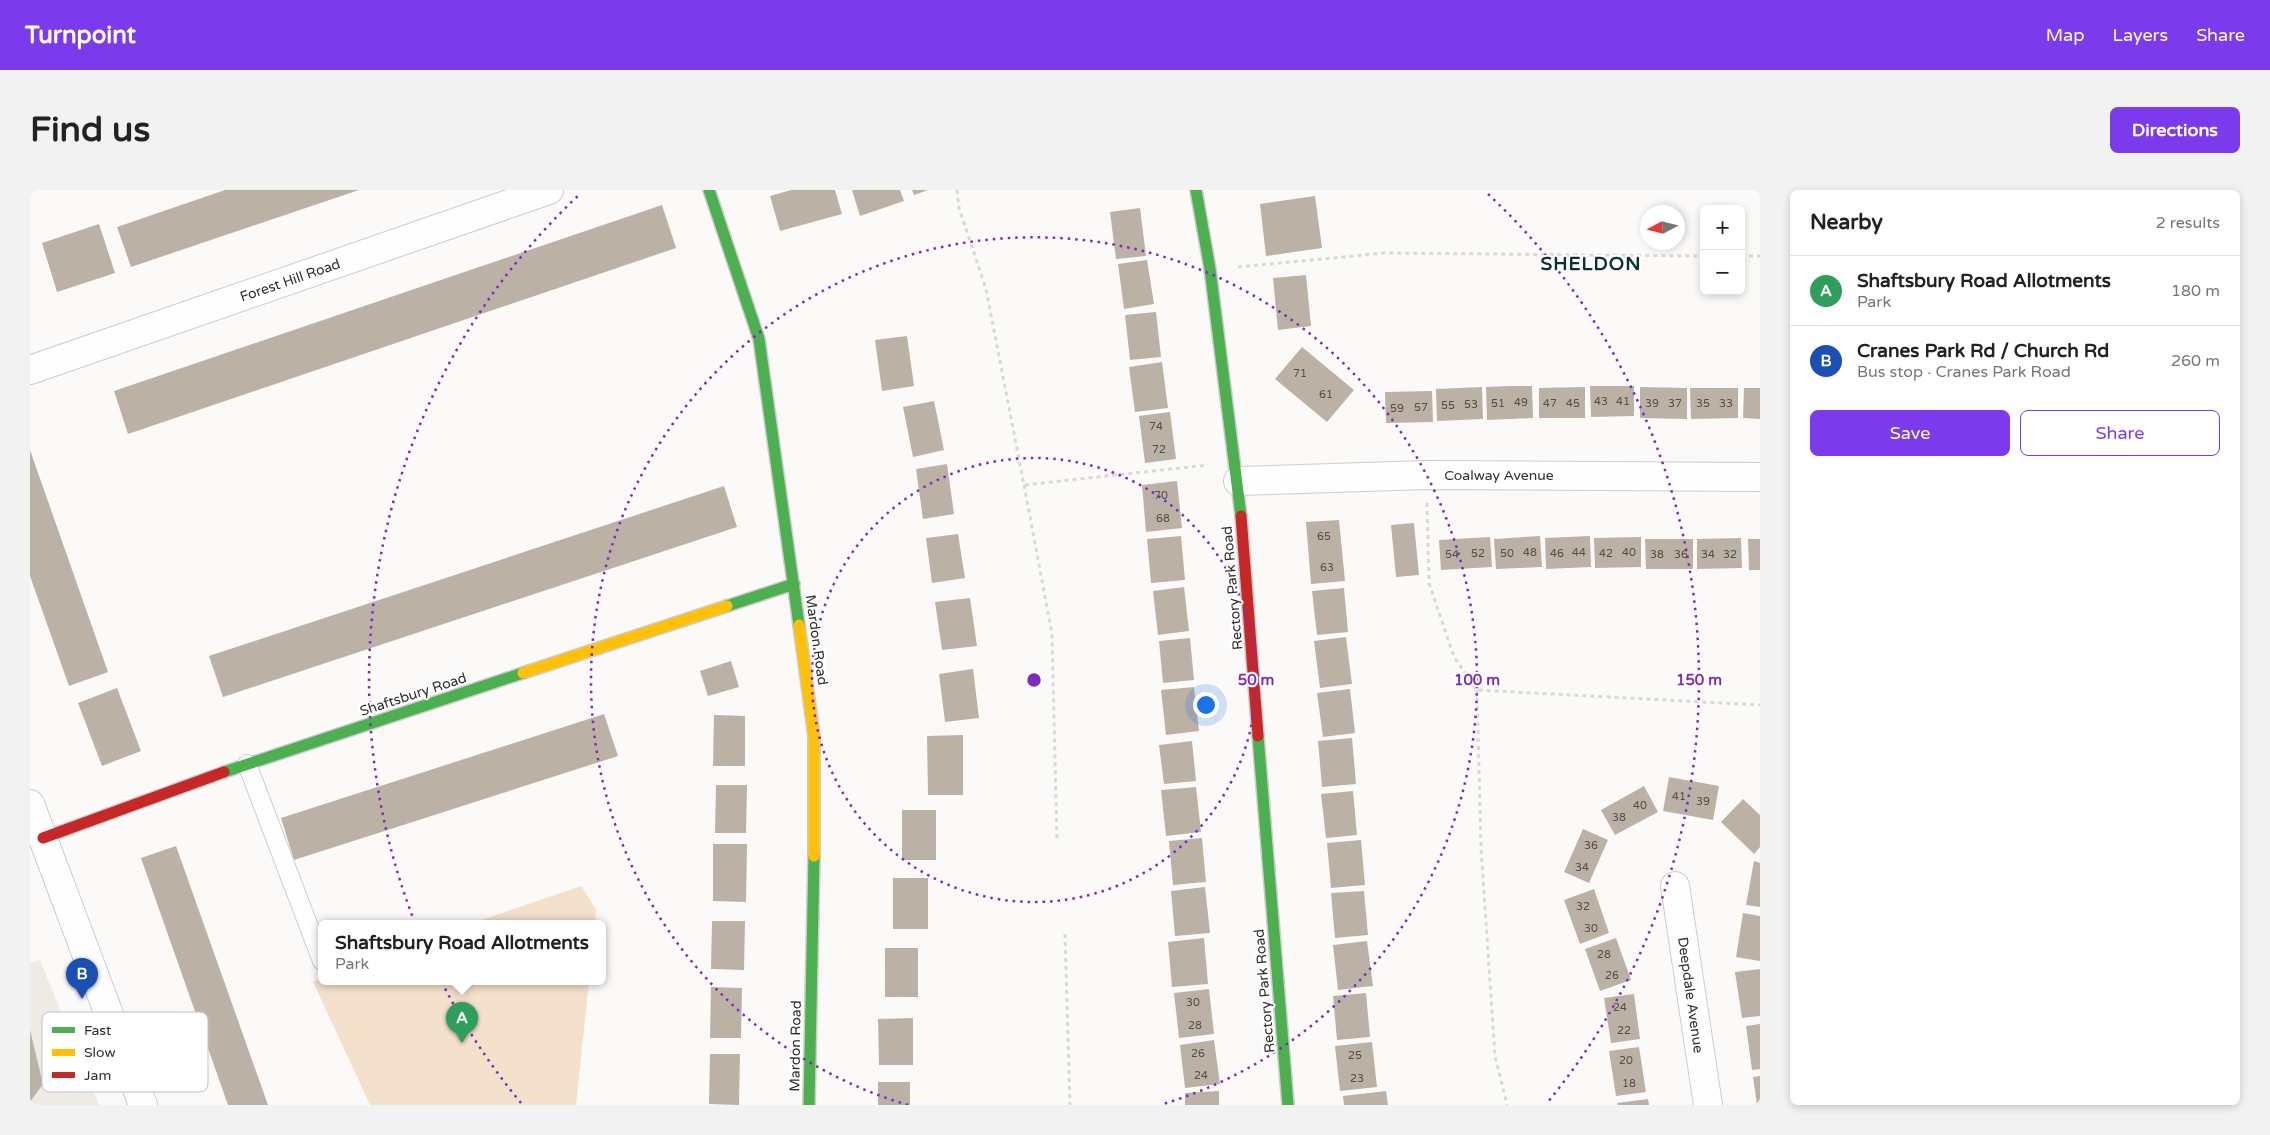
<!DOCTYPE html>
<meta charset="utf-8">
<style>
body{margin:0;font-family:"Varela Round",sans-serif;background:#f2f2f2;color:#222}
.controls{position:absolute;right:15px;top:15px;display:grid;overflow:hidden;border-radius:8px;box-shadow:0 2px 8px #0003}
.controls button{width:45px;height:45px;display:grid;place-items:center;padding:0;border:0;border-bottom:1px solid #e0e0e0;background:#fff;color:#222;font:25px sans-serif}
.compass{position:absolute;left:1610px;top:15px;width:45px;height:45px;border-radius:50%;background:#fff;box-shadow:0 2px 8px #0003;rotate:263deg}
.you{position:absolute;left:1175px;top:514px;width:18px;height:18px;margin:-12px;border:4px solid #fff;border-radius:50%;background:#1a73e8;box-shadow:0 0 0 8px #1a73e833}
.badge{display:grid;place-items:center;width:32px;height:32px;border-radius:50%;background:#7c3aed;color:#fff;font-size:16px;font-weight:700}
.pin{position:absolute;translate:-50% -41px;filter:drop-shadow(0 1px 2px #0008)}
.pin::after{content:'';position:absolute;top:26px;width:18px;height:15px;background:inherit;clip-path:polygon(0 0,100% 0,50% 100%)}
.popup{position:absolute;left:288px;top:730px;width:288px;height:65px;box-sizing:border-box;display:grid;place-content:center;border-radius:8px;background:#fff;filter:drop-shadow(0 1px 4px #0005);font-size:16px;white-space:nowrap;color:#767676}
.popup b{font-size:19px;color:#222}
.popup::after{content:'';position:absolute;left:50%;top:100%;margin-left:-10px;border:10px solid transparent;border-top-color:#fff}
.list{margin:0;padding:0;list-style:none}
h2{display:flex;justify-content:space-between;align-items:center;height:65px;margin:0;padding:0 20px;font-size:21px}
h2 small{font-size:16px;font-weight:400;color:#767676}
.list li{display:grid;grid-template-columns:32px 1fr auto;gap:15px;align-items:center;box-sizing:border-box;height:70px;padding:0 20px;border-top:1px solid #e0e0e0}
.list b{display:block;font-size:19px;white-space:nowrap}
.list p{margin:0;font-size:16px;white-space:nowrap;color:#767676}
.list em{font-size:16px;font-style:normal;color:#767676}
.actions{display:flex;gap:10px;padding:15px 20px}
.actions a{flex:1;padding:11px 0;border:1px solid #7c3aed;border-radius:8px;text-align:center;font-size:18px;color:#7c3aed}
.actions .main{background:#7c3aed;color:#fff}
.map{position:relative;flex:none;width:1730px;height:915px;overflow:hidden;border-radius:8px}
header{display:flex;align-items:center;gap:30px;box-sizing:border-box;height:70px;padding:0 25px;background:#7c3aed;color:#fff}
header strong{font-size:24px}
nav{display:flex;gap:28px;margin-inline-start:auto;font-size:18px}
.intro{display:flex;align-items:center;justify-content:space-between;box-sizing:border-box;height:120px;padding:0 30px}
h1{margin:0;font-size:35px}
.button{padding:12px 22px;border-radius:8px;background:#7c3aed;color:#fff;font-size:18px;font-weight:700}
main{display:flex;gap:30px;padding:0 30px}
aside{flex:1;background:#fff;border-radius:8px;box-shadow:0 2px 8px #0003}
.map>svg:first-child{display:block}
.built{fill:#f0eae4}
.green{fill:#f4e1cc}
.building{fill:#bcb1a5}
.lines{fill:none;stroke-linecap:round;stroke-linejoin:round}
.lane-casing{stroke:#cecdcb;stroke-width:20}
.street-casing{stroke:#cecdcb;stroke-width:30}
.fast-casing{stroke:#cecdcb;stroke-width:14}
.slow-casing{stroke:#cecdcb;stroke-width:14}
.jam-casing{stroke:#cecdcb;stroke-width:14}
.path{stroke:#d9d9d8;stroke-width:3;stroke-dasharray:4 4;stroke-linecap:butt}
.lane{stroke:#fffefe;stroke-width:18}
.street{stroke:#fffefe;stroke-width:28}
.fast{stroke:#4caf50;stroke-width:11}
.slow{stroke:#ffc107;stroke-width:11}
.jam{stroke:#c62828;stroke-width:11}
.ring{fill:none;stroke:#7b2cbf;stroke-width:2.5;stroke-dasharray:2.5 5}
.labels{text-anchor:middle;stroke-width:4;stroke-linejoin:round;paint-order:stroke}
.number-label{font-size:11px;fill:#524f4b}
.street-label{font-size:14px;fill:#2f2e2d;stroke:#fff}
.district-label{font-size:19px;font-weight:bold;letter-spacing:1px;fill:#0e3231;stroke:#fff}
.key{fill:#fff;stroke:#c1c0c0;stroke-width:1}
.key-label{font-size:14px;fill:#2f2e2d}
.centre{fill:#7b2cbf;stroke:#fff;stroke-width:2.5}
.ring-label{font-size:15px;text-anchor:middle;font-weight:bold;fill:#7b2cbf;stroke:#fff;stroke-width:4;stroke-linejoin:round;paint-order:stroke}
</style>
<header>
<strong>Turnpoint</strong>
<nav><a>Map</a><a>Layers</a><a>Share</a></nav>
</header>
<div class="intro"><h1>Find us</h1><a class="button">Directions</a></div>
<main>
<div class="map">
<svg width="1730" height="915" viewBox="0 0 1730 915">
<rect width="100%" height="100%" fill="#fcfaf8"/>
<path class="built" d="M10,770L69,915H0V773Z"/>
<path class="green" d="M551,696L566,719L565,734H440Z
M292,787V792H559L546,915H340L283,792Z"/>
<path class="building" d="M195,0H329L101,77L87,37Z
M761,0H805L812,24L750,41L740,6Z
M822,0H870L874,11L830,26Z
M882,0H898L884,5Z
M1285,6L1292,58L1236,66L1230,14Z
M632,15L646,58L98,244L84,201Z
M1110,18L1116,66L1086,69L1080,22Z
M69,34L85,83L27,102L12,53Z
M1117,70L1124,114L1094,119L1088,74Z
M1276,85L1281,136L1248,140L1243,88Z
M1126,122L1131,167L1100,170L1095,125Z
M877,146L884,196L852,201L845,150Z
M1272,157L1324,200L1297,232L1245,189Z
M1132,172L1138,218L1105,222L1099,177Z
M1479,196H1502L1503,228L1457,230L1456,197Z
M1560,196H1604V226L1561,227Z
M1452,197L1453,229L1407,231L1406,199Z
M1555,197V228H1509V198Z
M1610,197L1657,198V229L1610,228Z
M1660,198H1708V228L1661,229Z
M1714,198H1730V229L1713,228Z
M1402,201L1403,232L1356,233L1355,202Z
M904,211L914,260L883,267L873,217Z
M1140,222L1146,269L1115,273L1109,226Z
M0,260L78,482L39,496L0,386Z
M917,274L924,324L893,329L886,279Z
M1147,291L1152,338L1116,342L1112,295Z
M694,296L707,337L193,507L179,466Z
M1309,330L1315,391L1281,394L1276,332Z
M1384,333L1389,385L1366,387L1361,335Z
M928,344L935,388L902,393L896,348Z
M1151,346L1155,390L1121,393L1117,349Z
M1510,346L1512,377L1466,379L1464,349Z
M1560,346L1561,377L1516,379L1515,348Z
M1460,347L1462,377L1411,380L1409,350Z
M1611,347V377L1565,378L1564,348Z
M1711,348L1712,378L1667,379V349Z
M1615,349H1663V379H1616Z
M1718,349H1730V380H1719Z
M1154,397L1159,441L1128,445L1123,401Z
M1314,398L1318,442L1287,445L1282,401Z
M940,408L947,456L912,460L905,412Z
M1316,447L1322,494L1290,498L1284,451Z
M1160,448L1164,490L1133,493L1129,451Z
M701,471L709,497L678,506L670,481Z
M943,479L949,528L915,532L909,484Z
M1164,497L1169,541L1136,545L1131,500Z
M87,498L111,561L72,576L48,513Z
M1320,499L1325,543L1293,547L1287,503Z
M574,524L588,566L264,670L251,628Z
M684,525L715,526V576H683Z
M933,545V605H898L897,546Z
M1322,548L1326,594L1292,597L1288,551Z
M1162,551L1166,591L1134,594L1129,555Z
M1639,587L1689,596L1683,630L1633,621Z
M686,595H717L716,643H685Z
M1614,596L1628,622L1585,645L1571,620Z
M1166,597L1171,642L1136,646L1131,600Z
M1323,601L1327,645L1296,648L1291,604Z
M1713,609L1730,625V657L1724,664L1691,632Z
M872,620H906V670H872Z
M1553,639L1578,650L1559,693L1534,682Z
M1172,648L1176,692L1143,695L1139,651Z
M1331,650L1335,695L1301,698L1297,653Z
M683,654H717L716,712L683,711Z
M146,656L238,915H198L111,668Z
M1724,671L1730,673V717L1716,715Z
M863,688H898V739H863Z
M1175,697L1180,743L1145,746L1141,701Z
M1564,699L1579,743L1550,754L1534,710Z
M1334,701L1338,745L1305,748L1301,703Z
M1713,723L1730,726V771L1706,767Z
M682,731H715L714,780L681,779Z
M1174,748L1178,794L1142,797L1138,752Z
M1586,748L1601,790L1570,801L1555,759Z
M1337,751L1343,796L1308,800L1303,755Z
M855,758H888V807H855Z
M1730,779V826L1712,828L1705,782Z
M681,797L712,798L711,848H680Z
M1179,799L1184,844L1149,848L1144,803Z
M1336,803L1340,847L1307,850L1303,806Z
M1604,804L1610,849L1581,853L1574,808Z
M883,828V875H849L848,829Z
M1730,834V879L1722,880L1716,836Z
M0,840L13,894L0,912Z
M1184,850L1190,894L1155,898L1150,855Z
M1342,852L1347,897L1310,901L1305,856Z
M1609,857L1616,902L1586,906L1579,861Z
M680,864H710L709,915L679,914Z
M1730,886V915H1727L1723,887Z
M848,892H880V915H848Z
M1189,901V915H1155V903Z
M1356,901L1358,915H1314L1313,906Z
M1618,909L1619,915H1588L1587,913Z"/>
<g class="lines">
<defs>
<path id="lane" d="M217,574L292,771"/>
<path id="street" d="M0,180L519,0
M1208,291L1396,285L1730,287
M0,614L113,915
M1645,696L1678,915"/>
<path id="fast" d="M679,0L729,149L769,435
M1166,0L1180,79L1211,326
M697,416L764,394
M1228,546L1258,915
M194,582L493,483
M779,915L784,666"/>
<path id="slow" d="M769,435L784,546V666
M493,483L697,416"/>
<path id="jam" d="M1211,326L1228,546
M13,648L194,582"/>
</defs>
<use href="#lane" class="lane-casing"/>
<use href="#street" class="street-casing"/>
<use href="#fast" class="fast-casing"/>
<use href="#slow" class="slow-casing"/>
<use href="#jam" class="jam-casing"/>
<path class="path" d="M927,0L929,18L956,99L994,295L1178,275
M1711,66H1730
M1208,77L1355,63L1674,66
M994,295L1022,444L1027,652
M1397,313L1399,393L1424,467L1447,500L1730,515
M1447,500L1451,658L1465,866L1477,915
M1035,744L1040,915"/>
<use href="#lane" class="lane"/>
<use href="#street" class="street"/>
<use href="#fast" class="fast"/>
<use href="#slow" class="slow"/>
<use href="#jam" class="jam"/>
</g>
<g class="ring">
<circle cx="1004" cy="490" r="222"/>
<path d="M878 915A443 443 0 1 1 1130 915"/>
<path d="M491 913A665 665 0 0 1 550 4M1458 4A665 665 0 0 1 1517 913"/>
</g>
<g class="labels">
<g class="number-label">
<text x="1270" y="187">71</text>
<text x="1296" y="208">61</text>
<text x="1571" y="215">43</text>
<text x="1593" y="215">41</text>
<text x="1491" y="216">49</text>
<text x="1468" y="217">51</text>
<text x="1520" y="217">47</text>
<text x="1543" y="217">45</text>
<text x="1622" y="217">39</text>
<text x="1645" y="217">37</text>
<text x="1673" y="217">35</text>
<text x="1696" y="217">33</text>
<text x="1441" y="218">53</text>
<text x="1418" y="219">55</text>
<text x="1391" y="221">57</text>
<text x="1367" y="222">59</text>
<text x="1126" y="240">74</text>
<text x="1129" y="263">72</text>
<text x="1131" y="309">70</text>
<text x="1133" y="332">68</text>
<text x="1294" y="350">65</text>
<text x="1500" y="366">48</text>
<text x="1549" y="366">44</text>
<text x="1599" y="366">40</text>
<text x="1448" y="367">52</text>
<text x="1477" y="367">50</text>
<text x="1527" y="367">46</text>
<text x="1576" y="367">42</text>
<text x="1422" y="368">54</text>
<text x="1627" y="368">38</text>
<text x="1651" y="368">36</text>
<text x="1678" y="368">34</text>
<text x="1700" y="368">32</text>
<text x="1297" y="381">63</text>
<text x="1649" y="610">41</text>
<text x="1673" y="615">39</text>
<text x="1610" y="619">40</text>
<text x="1589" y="631">38</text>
<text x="1561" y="659">36</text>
<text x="1552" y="681">34</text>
<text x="1553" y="720">32</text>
<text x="1561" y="742">30</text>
<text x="1574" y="768">28</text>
<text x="1582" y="789">26</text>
<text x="1163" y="816">30</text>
<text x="1590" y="821">24</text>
<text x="1165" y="839">28</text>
<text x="1594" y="844">22</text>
<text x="1168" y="867">26</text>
<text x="1325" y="869">25</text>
<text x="1596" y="874">20</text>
<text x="1171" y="889">24</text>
<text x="1327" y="892">23</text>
<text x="1599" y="897">18</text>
</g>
<g class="street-label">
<text transform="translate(260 90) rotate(-19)" y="5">Forest Hill Road</text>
<text x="1469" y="290">Coalway Avenue</text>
<text transform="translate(1202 398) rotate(-95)" y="5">Rectory Park Road</text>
<text transform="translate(787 450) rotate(82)" y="5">Mardon Road</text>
<text transform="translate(383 504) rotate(-18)" y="5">Shaftsbury Road</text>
<text transform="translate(1234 801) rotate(-95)" y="5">Rectory Park Road</text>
<text transform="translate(1661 805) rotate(82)" y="5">Deepdale Avenue</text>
<text transform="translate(765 856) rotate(-89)" y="5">Mardon Road</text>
</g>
<g class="district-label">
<text x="1561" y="80">SHELDON</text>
</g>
</g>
<rect x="12" y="822" width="166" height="80" rx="8" class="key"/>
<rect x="22" y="837" width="23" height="6" fill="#4caf50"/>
<rect x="22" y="859" width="23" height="7" fill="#ffc107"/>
<rect x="22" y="882" width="23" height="6" fill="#c62828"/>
<g class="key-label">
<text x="54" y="845">Fast</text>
<text x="54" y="867">Slow</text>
<text x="54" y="890">Jam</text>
</g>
<circle cx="1004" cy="490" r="8" class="centre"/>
<g class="ring-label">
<text x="1226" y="495">50 m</text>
<text x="1447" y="495">100 m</text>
<text x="1669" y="495">150 m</text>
</g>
</svg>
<div class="controls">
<button>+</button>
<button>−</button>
</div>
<svg class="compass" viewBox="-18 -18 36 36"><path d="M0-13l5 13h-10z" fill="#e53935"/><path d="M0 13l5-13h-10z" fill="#767676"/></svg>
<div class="you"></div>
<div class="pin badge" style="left:432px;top:853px;background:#2e9e5b">A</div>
<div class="popup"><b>Shaftsbury Road Allotments</b>Park</div>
<div class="pin badge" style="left:52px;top:809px;background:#1a4fb4">B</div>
</div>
<aside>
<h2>Nearby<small>2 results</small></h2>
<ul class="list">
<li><span class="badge" style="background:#2e9e5b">A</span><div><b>Shaftsbury Road Allotments</b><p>Park</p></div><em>180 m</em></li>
<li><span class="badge" style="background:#1a4fb4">B</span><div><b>Cranes Park Rd / Church Rd</b><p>Bus stop · Cranes Park Road</p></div><em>260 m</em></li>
</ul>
<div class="actions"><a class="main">Save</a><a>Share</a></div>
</aside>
</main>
